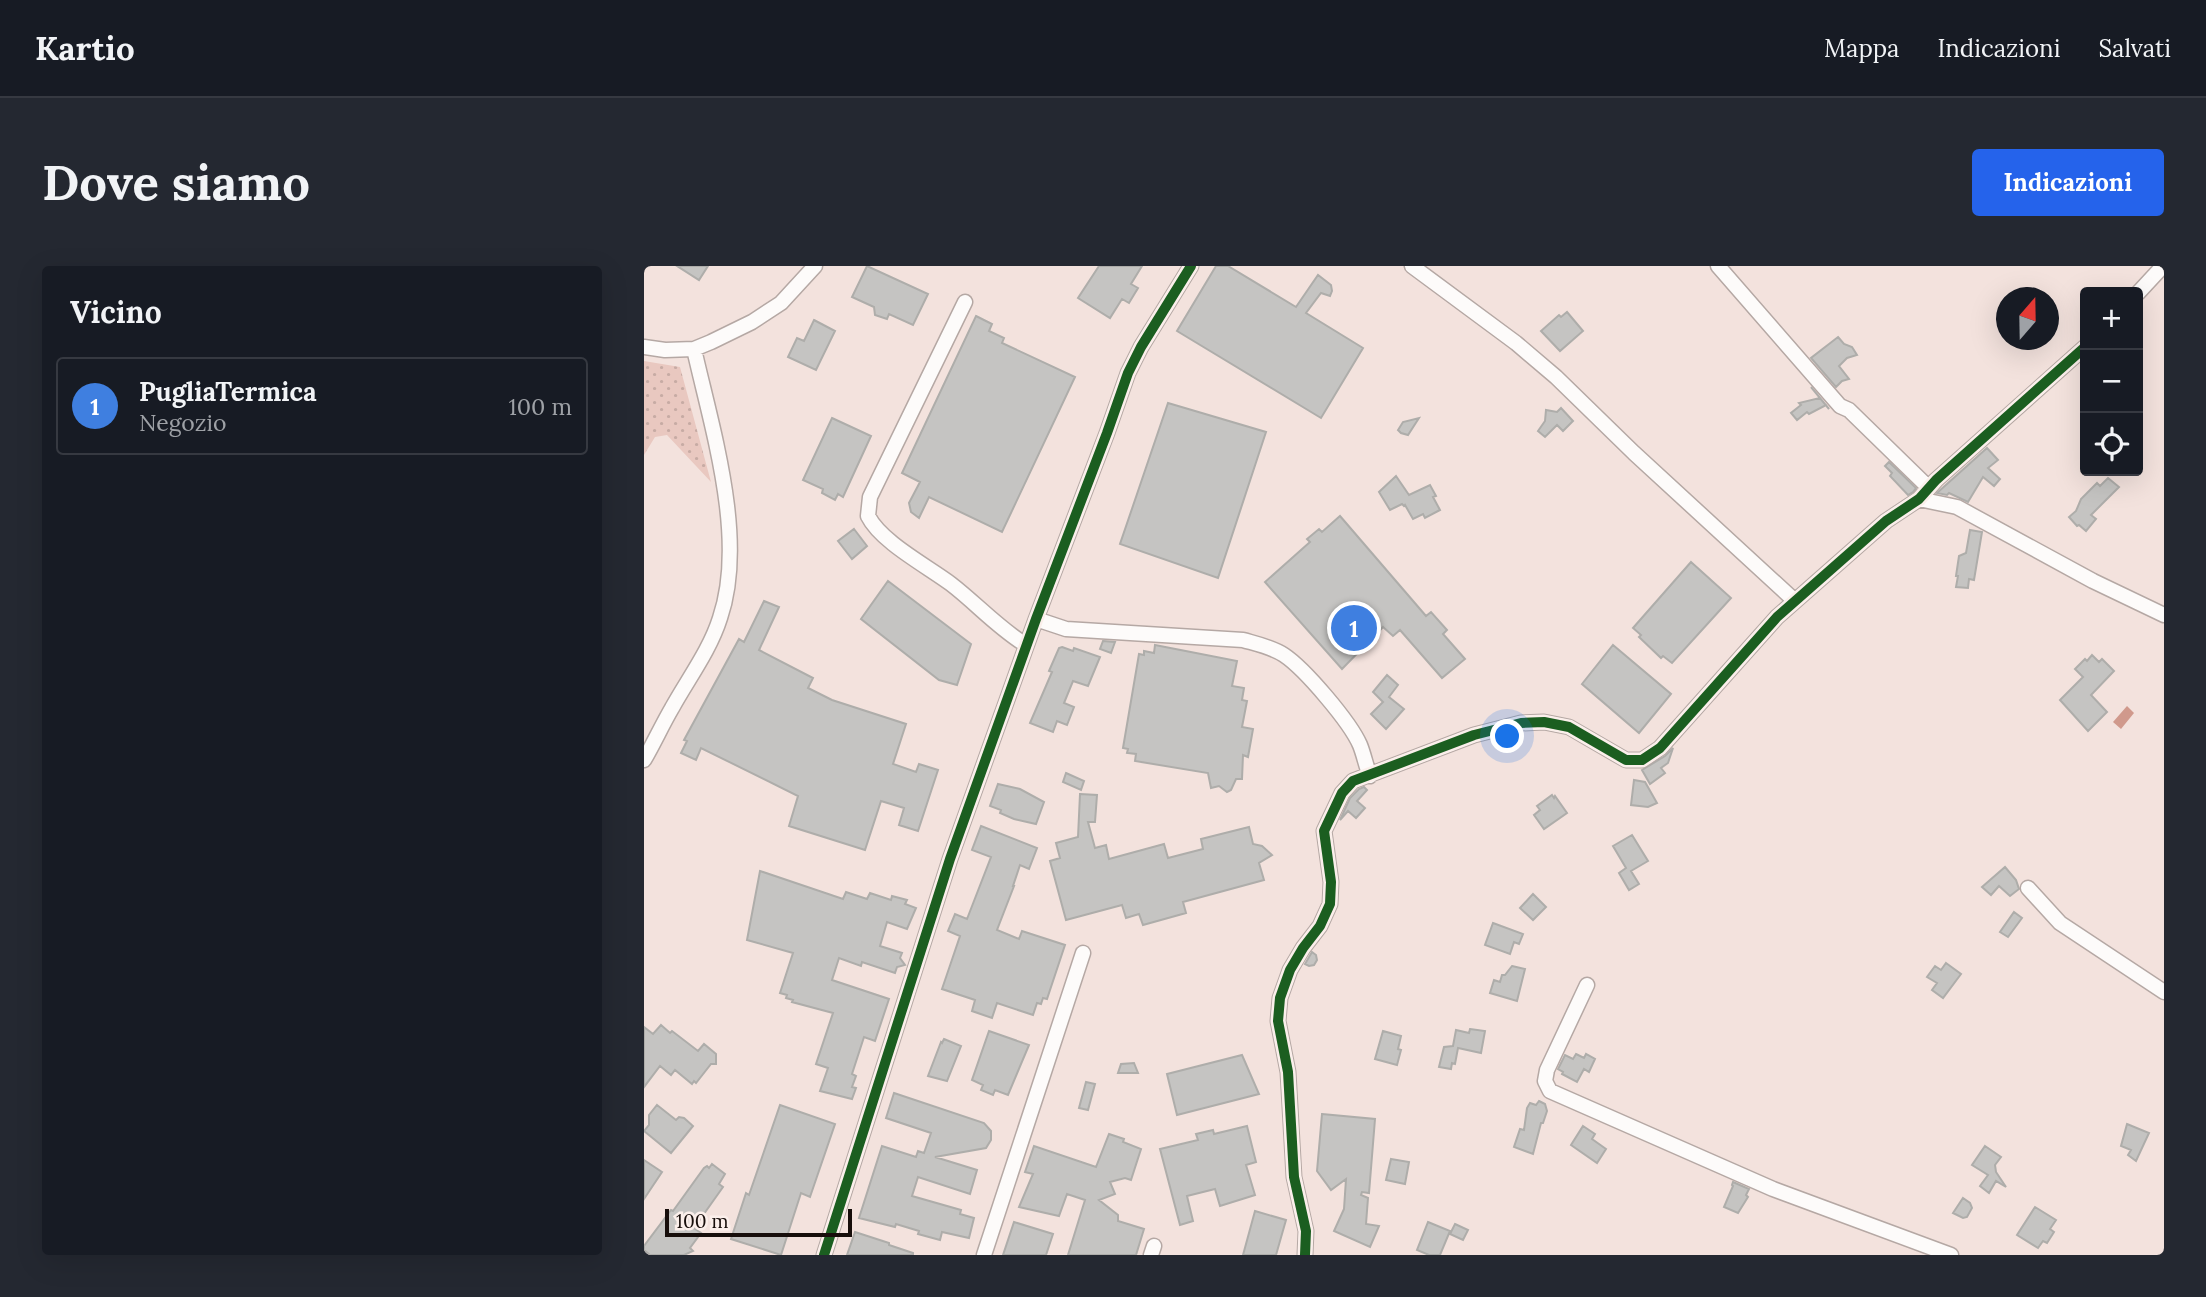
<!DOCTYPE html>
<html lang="it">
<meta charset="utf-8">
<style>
body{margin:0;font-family:Lora,serif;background:#242831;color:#f1f3f6}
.controls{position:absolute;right:21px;top:21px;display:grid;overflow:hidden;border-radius:7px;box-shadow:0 7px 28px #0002}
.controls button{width:63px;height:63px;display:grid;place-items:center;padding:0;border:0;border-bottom:2px solid #363941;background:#171b24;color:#f1f3f6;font:35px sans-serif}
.compass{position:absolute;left:1352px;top:21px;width:63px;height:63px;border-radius:50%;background:#171b24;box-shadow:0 7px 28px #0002;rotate:20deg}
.scale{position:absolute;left:21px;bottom:18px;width:187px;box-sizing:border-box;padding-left:7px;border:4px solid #170e0b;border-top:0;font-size:19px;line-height:24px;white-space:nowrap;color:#170e0b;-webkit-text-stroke:5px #fbefeb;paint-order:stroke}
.you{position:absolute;left:864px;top:471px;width:24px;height:24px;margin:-18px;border:5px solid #fff;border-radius:50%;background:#1a73e8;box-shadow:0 0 0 10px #1a73e833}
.badge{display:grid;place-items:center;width:46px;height:46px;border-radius:50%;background:#2563eb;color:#fff;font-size:23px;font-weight:700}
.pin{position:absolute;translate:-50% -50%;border:4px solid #fff;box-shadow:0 2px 7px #0006}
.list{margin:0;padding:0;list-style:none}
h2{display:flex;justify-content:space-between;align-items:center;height:91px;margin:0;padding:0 28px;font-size:30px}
h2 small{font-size:23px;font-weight:400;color:#9ea1a6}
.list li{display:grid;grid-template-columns:46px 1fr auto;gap:21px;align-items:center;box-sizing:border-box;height:98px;margin:0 14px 14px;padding:0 14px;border:2px solid #363941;border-radius:7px}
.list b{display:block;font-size:26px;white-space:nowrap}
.list p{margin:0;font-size:23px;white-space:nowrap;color:#9ea1a6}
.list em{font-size:23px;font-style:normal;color:#9ea1a6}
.icon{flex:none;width:38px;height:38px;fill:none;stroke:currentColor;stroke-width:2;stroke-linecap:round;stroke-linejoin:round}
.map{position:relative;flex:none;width:1520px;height:989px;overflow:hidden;border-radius:7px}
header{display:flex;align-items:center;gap:42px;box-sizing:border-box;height:98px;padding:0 35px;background:#171b24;border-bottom:2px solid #363941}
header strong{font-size:33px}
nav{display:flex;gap:38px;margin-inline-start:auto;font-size:24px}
.intro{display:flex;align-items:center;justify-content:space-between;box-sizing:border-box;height:168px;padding:0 42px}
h1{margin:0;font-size:49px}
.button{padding:18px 32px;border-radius:7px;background:#2563eb;color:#fff;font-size:24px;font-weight:700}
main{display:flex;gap:42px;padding:0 42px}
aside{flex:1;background:#171b24;border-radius:7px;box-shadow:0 7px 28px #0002}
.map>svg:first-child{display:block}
.grass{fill:url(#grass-dots)}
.water{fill:url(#water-ripples)}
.building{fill:#c5c4c2;stroke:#aeadaa;stroke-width:2}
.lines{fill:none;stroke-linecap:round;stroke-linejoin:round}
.minor-casing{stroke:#b5a8a4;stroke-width:17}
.minor{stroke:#fdfbfa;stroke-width:14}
.cycleway-casing{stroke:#fbefeb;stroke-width:15}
.cycleway{stroke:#1b5e20;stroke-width:10}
</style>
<header>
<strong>Kartio</strong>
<nav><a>Mappa</a><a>Indicazioni</a><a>Salvati</a></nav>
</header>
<div class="intro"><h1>Dove siamo</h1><a class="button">Indicazioni</a></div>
<main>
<aside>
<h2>Vicino<small></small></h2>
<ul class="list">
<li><span class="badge" style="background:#3f7fe0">1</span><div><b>PugliaTermica</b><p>Negozio</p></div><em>100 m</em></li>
</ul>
</aside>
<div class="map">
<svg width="1520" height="989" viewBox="0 0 1520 989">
<defs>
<pattern id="grass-dots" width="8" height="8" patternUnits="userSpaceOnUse" patternTransform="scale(1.75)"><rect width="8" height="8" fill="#e9c8c0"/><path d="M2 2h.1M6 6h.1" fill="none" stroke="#c7aba4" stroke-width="1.8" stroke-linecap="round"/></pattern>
<pattern id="water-ripples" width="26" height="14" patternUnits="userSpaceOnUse" patternTransform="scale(1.75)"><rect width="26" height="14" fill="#d0998c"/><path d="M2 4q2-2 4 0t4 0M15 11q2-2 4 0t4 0" fill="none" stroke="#a87b71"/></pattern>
</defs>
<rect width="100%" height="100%" fill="#f3e2dd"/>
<path class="grass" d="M0,95L36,101L67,216L23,169L11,171L0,189Z"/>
<path class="water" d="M1483,440L1490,447L1477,463L1469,456Z"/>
<path class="building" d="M33,0H64L55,14Z
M223,0L284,28L269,59L245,48L243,53L231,49L230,41L208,31Z
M455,0H498L487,18L494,22L485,37L478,33L466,52L434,32Z
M572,0H584L652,41L674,9L687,19L688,25L686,30L677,27L662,47L719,82L677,152L533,65Z
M923,46L939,65L916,85L897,65L915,49L917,51Z
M332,50L348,58L345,65L360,72L358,77L431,111L358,266L285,231L275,252L267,246L265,237L276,216L258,207Z
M170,54L191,65L172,104L144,91L153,72L160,75Z
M1194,71L1200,78L1208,81L1213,89L1203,92L1195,100L1205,113L1198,115L1192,121L1167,92Z
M1167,121L1185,143L1182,139L1165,148L1163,146L1153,154L1147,147L1157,139L1155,137L1176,132Z
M524,137L622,166L574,312L476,278Z
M917,142L929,155L919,165L913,159L901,171L894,165L901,155L902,144L913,146Z
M188,152L227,170L199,231L194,228L191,234L178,227L179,223L159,214Z
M775,152L764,169L757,167L754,164L759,156Z
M1343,182L1354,194L1344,202L1356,213L1350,220L1339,211L1324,236L1305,227L1303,229L1293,227Z
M1245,196L1272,222L1269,226L1264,229L1246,210L1248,207L1241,200Z
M752,210L765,229L786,219L792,230L789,231L796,244L781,252L779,248L769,253L761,239L760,240L758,238L746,244L735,226Z
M1464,212L1475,221L1447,249L1452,253L1442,265L1435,259L1433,260L1425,251L1432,245L1437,233L1453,217L1456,220Z
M696,250L782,350L787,346L803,364L799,368L821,393L798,412L756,364L749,370L739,361L698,403L621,316L666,276L663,273L675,263L678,266Z
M210,263L223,280L208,293L194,275Z
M1326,264L1338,266L1330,314L1325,313L1324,322L1312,321L1314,310H1312L1315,290L1322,287Z
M1047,296L1087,332L1028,397L1019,390L1017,392L995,371L997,369L989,362Z
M244,315L327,378L313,419L295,414L217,353Z
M120,335L135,341L115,384L169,412L164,422L188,434L262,458L249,498L272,506L275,498L294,504L274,565L255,559L260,542L237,535L221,584L145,560L154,530L57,482L52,494L37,487L43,475L40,474L95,373L100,376Z
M459,375L471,376L467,387L456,383Z
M511,379L593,395L588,420L600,422L598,434L603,435L598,461L609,463L604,491L599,489L598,513H592L587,524L583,526L575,520L567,522L564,507L491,495L492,488L483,487L484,483L479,482L495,388L500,389V385L510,387Z
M969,379L1027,428L995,467L938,418Z
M418,381L429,385L430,382L456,391L444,420L429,415L420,437L430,441L423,459L413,455L409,466L386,457L408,406L405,405L415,382Z
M1448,389L1455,396L1458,393L1470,405L1447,429L1463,446L1444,465L1416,434L1439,411L1431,403L1441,393L1443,395Z
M743,409L754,419L745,431L760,443L742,463L727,448L739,436L729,426Z
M1029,482L1024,497L1017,502L1021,507L1006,518L998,504L1021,490Z
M422,507L440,515L437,524L419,516Z
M990,514L1001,516L1013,537L1004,541L987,539Z
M354,518L376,523L400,536L392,558L370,553L356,547L357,544L346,540Z
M720,521L723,524L713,535L721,542L712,552L704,545L696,554L706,532L715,523Z
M436,528L453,529L451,556H444L451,582L462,579L465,593L520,578L524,592L559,583L557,573L605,561L609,578L618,580L628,589L615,597L620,614L539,636L542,647L499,659L495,648L482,652L478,639L422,654L406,595L416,592L412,577L434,571Z
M908,529L910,532L911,530L923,547L900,563L890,549L896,544L893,540Z
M337,560L393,582L385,603L376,599L369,620H370L353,664L375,673L378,665L421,679L403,733L399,732L397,738L393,737L389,749L353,737L348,752L328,745L331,734L298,723L316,670L304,665L311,648L323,653L347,591L328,584Z
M988,569L1004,595L987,605L995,618L985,624L975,607L982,602L969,580Z
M1361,601L1372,614L1375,623L1366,630L1355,620L1347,629L1338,621Z
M116,605L199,633L202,626L223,633L226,627L247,634L248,630L263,634L261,638L272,642L263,663L243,656L236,680L258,687L256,692L261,699L253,701L251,707L218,696L217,700L195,692L188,714L245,733L231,775L220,771L208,808L212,810L208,821L212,822L208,833L176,825L184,802L172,798L189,747L148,736L149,734L142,732L143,729L136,727L149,687L103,674Z
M889,628L902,641L889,654L876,642Z
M1370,646L1378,652L1364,671L1356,666Z
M849,657L879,668L875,678L870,676L866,688L841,679Z
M668,686L672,689L673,694L670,699L665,700L661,698Z
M1302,697L1317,708L1299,732L1288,724L1293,717L1283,711L1291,700L1297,704Z
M868,700L881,703L873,735L846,727L850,714L856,716L858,709H861Z
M17,759L26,767L28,765L54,785L60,778L72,788V798H67L52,817L50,815L48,818L31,804L27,809L16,800L0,821V761L9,768Z
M826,763L841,765L837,787L814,782L811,798L808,797L807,803L795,801L800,781L809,780L812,764L825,767Z
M345,765L385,779L364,829L351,824L349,829L337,824L339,819L328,814Z
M739,765L757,770L754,783L757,784L753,799L731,793Z
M300,773L317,780L303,815L284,810L297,776L298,777Z
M932,788L940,792L942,788L951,793L945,806L940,803L933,816L918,808L919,806L914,803L921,789L929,793Z
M598,789L615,828L533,849L523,808Z
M490,797L494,807H474L477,798Z
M442,816L451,818L444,844L435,842Z
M250,827L340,857L347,865V874L342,882L291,891L333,904L326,928L274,911L268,930L317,944L316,948L330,952L325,972L298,966L296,974L274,968L275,965L252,958L251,961L215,952L238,880L272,891L274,885L280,887L287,867L242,852Z
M895,835L901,838L903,845L899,857H897L889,888L870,881L876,863L880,864L883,842L886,837L892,839Z
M13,839L32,854L35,851L40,852L49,860L27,887L0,865L5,859V849Z
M136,839L191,858L166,931L157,927L137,989L87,973L102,927L105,929Z
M678,848L731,853L725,927L718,926L717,929L724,932L722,958L735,960L726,981L690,965L700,943L702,913L687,924L673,905Z
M1483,858L1505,867L1492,895L1484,889L1487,884L1477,880Z
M603,860L612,896L602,899L611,929L576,940L571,923L543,930L549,955L536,959L516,883L554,874L552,868L569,864L570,868Z
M939,860L951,868L948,873L962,883L953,897L927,879Z
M465,868L480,873L479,876L497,883L487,914L481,912L466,916L471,928L455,934L474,949V955L500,963L492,989H424L441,934L423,928L415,950L375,941L389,908L381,906L390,880L452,901Z
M1341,880L1357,891L1351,899L1352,906L1362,921L1352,915L1345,927L1336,920L1344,909L1328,899Z
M747,893L765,896L761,918L742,914Z
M0,894L18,906L0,933Z
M68,898L81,908L75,918L79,921L50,962L57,967L46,982L49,985L40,989H6L0,984V980L27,944L29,945L60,902L63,900L65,902Z
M1089,916L1105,923L1102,929L1104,931L1094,947L1080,941L1089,920L1088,919Z
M1319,932L1326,937L1328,942L1323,951L1319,952L1309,947Z
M1391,941L1412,954L1406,963L1410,966L1403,977L1399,975L1394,982L1373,969Z
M611,945L642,954L632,989H599Z
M370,956L409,968L402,989H359Z
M784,956L806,965L796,989H785L773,984Z
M811,958L824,964L819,974L806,968Z
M211,966L245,977V979L269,987V989H203Z"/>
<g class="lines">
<defs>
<path id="minor" d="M768,0L872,77L912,111L990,187L1151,335
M1074,0L1196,140L1205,144L1285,222
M1494,27L1519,0
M321,36L226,231L224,250C237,276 283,300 307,318C333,338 354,362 382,379
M0,81L21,84L50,83L67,76L108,56L137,37L171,0
M1275,233L1313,241L1449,315L1520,349
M392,353L422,363L599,374C613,378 628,381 640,389C661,403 706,456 716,479C720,489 722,500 726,510
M0,494C10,477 18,459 28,442C44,413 66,384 76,352C103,273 68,163 50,83
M1384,622L1416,657L1520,726
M943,719L903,804L901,815L906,825L1129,923L1307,989
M180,989L306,593L392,353L463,167L484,107L497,81L547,0
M340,989L439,687
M507,989L510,980
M661,989L662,965L650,911L644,806L634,755L636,732L646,704L659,682L676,660L686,638L687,616L680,565L698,527L709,515L830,469L877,457L900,456L925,461L982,494H998L1016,482L1133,351L1242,255L1275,233L1292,214L1441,81"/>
</defs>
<use href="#minor" class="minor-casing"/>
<use href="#minor" class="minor"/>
<defs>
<path id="cycleway" d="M180,989L306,593L392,353L463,167L484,107L497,81L547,0
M661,989L662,965L650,911L644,806L634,755L636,732L646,704L659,682L676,660L686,638L687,616L680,565L698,527L709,515L830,469L877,457L900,456L925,461L982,494H998L1016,482L1133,351L1242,255L1275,233L1292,214L1441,81"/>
</defs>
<use href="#cycleway" class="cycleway-casing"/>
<use href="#cycleway" class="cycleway"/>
</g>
</svg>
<div class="controls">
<button>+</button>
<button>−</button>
<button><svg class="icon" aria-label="locate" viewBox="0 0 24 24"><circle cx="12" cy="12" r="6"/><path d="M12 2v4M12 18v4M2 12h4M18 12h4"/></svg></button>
</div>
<svg class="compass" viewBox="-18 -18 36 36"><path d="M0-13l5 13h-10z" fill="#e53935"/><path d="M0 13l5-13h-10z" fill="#9ea1a6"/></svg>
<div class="scale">100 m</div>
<div class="you"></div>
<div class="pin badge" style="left:710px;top:362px;background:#3f7fe0">1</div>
</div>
</main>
